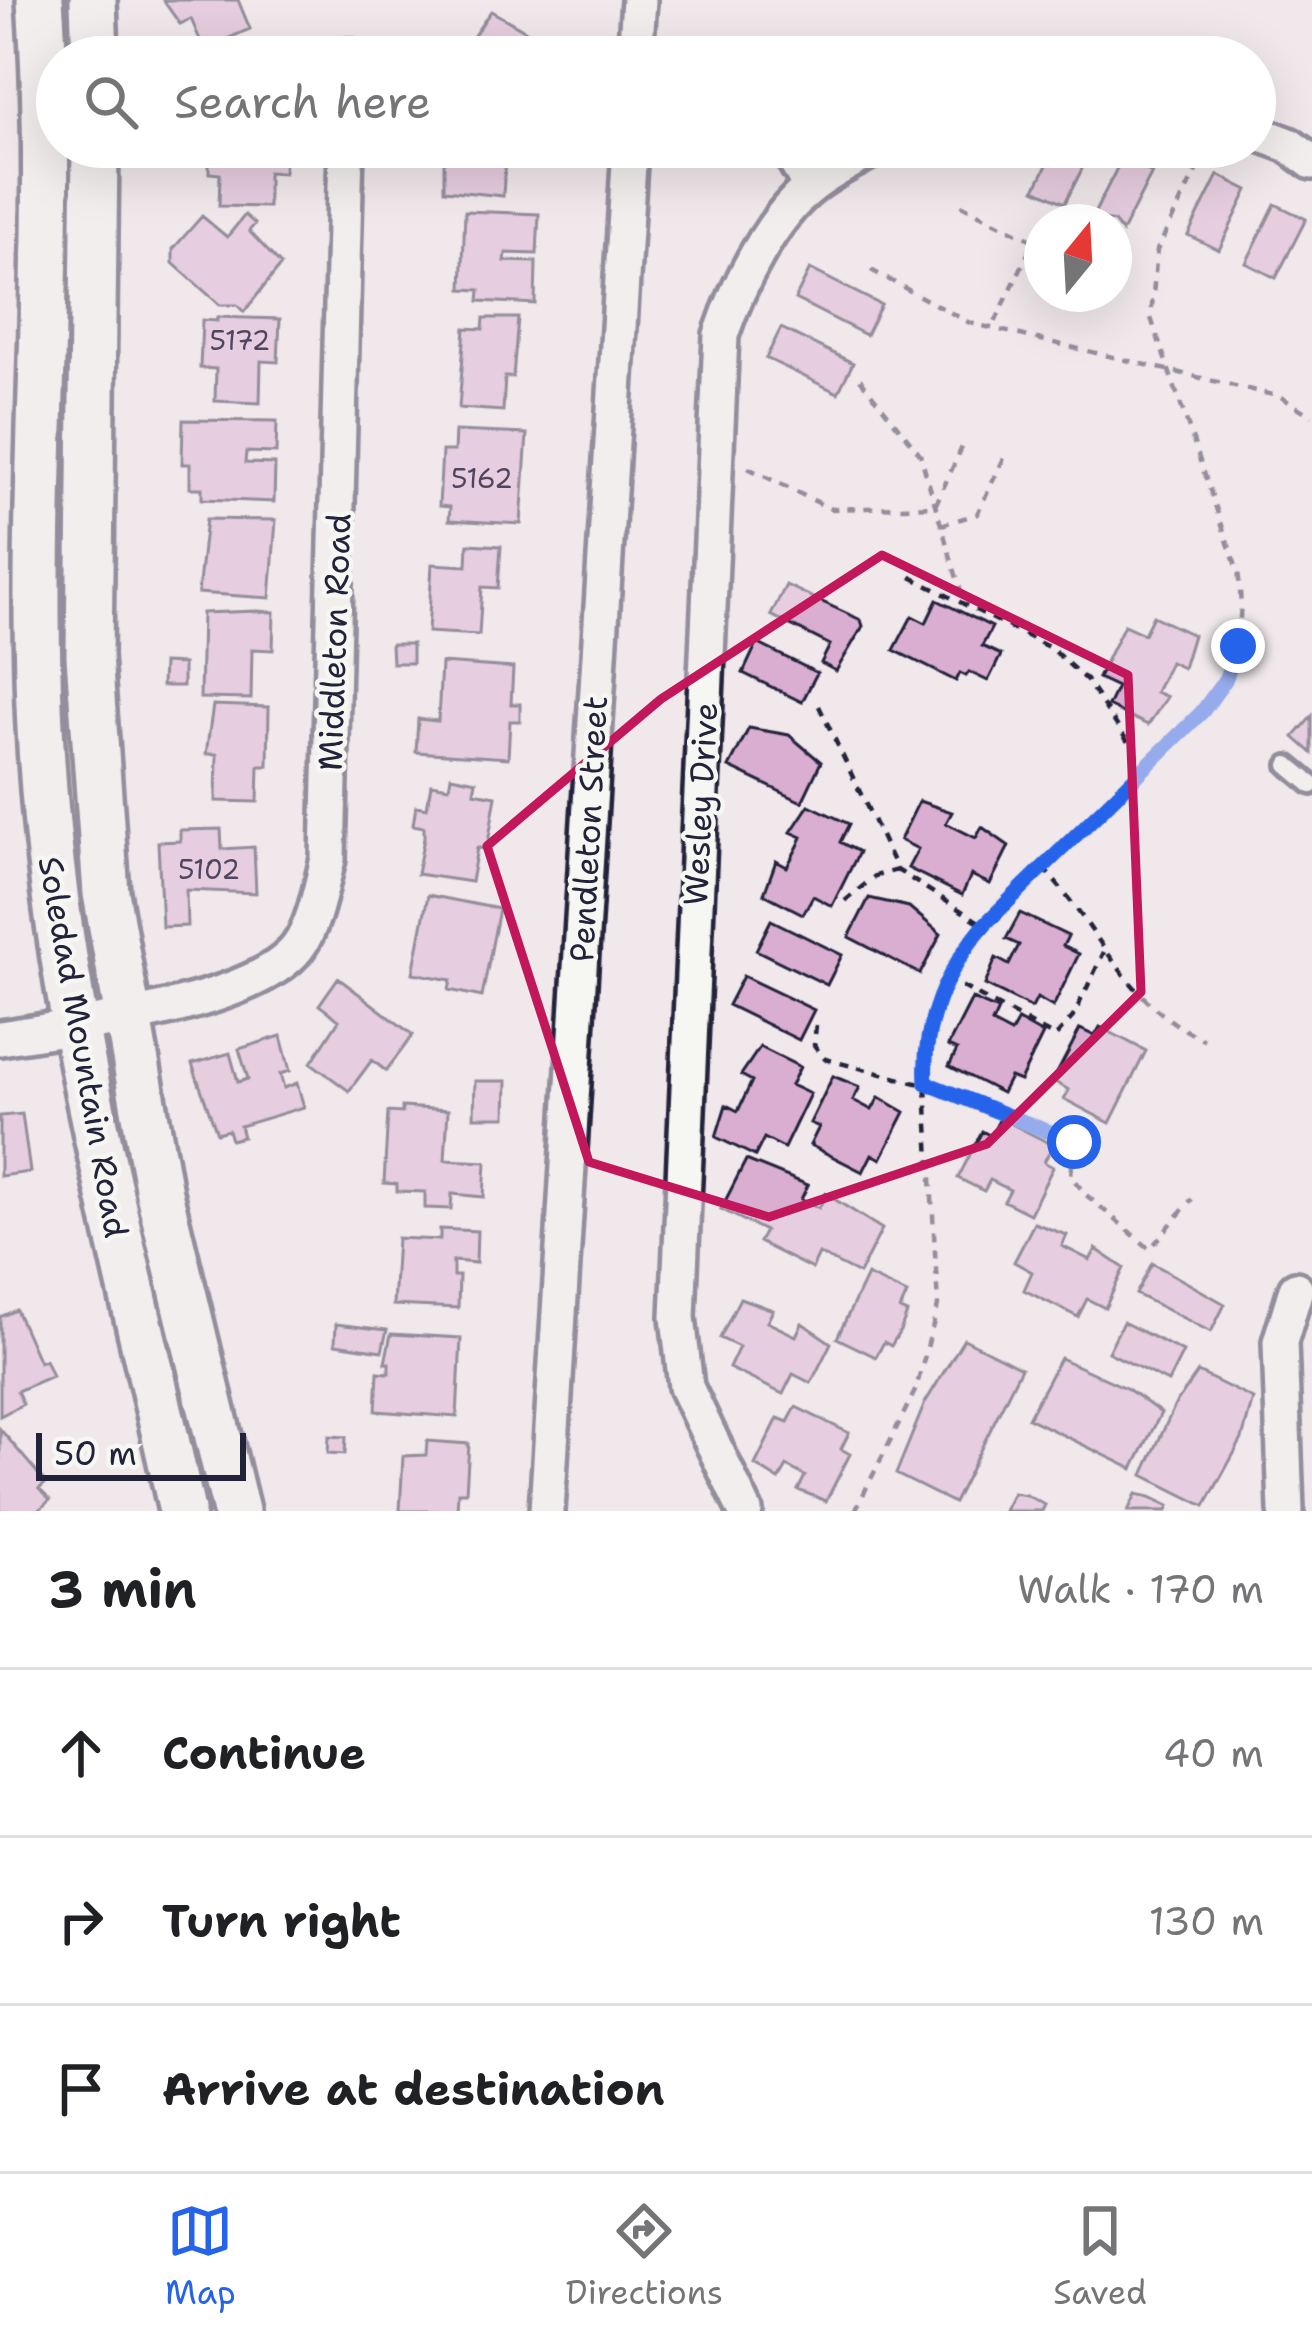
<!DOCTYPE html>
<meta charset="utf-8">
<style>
body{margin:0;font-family:"Shantell Sans",sans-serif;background:#f6f6f6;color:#202124}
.compass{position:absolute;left:1024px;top:204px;width:108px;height:108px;border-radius:50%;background:#fff;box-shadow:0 12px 48px #0002;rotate:18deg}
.scale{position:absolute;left:36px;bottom:30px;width:210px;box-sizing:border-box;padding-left:12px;border:6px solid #22223b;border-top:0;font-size:33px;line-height:42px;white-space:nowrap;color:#22223b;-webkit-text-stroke:9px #f6f6f2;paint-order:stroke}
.stop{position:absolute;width:36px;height:36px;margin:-27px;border:9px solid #2563eb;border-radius:50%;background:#fff}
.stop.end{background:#2563eb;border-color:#fff;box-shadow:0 3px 12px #0008}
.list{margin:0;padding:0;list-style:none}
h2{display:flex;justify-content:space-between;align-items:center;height:156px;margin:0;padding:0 48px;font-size:51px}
h2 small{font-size:39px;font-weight:400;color:#757577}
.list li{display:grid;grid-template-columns:78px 1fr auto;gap:36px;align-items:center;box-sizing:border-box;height:168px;padding:0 48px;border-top:3px solid #e0e0e0}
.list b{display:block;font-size:45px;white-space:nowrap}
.list em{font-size:39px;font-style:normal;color:#757577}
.icon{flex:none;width:66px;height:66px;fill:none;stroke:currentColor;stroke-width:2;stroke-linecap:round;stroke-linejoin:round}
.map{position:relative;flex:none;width:1312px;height:1511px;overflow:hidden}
.search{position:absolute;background:#fff;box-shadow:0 12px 48px #0002;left:36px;right:36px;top:36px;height:132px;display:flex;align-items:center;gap:30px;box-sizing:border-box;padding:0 42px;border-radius:66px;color:#757577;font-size:45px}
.sheet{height:660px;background:#fff}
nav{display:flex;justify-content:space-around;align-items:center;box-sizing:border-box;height:168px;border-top:3px solid #e0e0e0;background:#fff;font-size:33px;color:#757577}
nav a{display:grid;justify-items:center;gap:6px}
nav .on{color:#2563eb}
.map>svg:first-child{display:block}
.building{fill:#daaed1;stroke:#22223b;stroke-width:3}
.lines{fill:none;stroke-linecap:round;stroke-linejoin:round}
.service-casing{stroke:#22223b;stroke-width:26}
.minor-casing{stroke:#22223b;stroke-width:42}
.secondary-casing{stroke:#22223b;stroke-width:54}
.path{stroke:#22223b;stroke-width:4.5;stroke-dasharray:9 9;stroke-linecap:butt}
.service{stroke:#f6f6f2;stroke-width:16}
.minor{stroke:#f6f6f2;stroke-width:33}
.secondary{stroke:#f6f6f2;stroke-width:45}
.route{stroke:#2563eb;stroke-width:15}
.marked{fill:none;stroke:#c2185b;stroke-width:9;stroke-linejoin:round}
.labels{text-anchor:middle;stroke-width:9;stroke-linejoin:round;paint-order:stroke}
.number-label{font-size:27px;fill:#504560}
.street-label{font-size:33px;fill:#22223b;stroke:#f6f6f2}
</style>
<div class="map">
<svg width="1312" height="1511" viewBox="0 0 1312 1511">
<rect width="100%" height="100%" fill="#f0e8eb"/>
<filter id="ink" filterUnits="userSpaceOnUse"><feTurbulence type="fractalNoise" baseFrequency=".00833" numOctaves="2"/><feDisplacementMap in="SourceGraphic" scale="24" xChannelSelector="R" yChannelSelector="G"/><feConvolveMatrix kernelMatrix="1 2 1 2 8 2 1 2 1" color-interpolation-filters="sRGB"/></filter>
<g filter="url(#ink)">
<path class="building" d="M163,0H238L250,29L204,49L191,19L180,24Z
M491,11L551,45L543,57H459Z
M209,147H285L284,173L268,172V207L219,206L220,174L209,173Z
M444,147H528H506L503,196L444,190Z
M1056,147H1093L1065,203L1035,189Z
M1122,158L1152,173L1122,232L1114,222L1092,218Z
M1218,175L1248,190L1219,250L1188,235Z
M1275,204L1306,219L1276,278L1246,263Z
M465,211L539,214L537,254L506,253L505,261L536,262L535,304L479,301L480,290L462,289Z
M245,215L255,224L249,231L281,265L244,312L237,305H220L173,263V249L202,216L227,237Z
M810,269L881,305L866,335L795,299Z
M217,317L280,319L278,362L261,361L260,403L215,401L216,369L200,368L202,320L217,321Z
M484,318H518L513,377H505L503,411L459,408L465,328L483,329Z
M781,328L853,363L838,393L766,358Z
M183,420L277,421L276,453L246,452L245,463L275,464L274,502L202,499V488H190V464H182Z
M455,431L527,434L521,524L449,520L450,507L439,506L442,451H454Z
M206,519L276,520L270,598L198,593Z
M468,544L501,546L498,588L482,587L479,635L428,632L432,564L467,566Z
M786,585L861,620L863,626L836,671L821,663L830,645L771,615Z
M937,600L992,627L982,646L1001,655L988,681L969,672L966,676L960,673L956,681L894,650L912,616L926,623Z
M257,611L274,612L273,650L252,649L251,699L200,698L202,613Z
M1153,616L1193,635L1183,668L1170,662L1156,692L1167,697L1148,725L1108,706L1117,687L1098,678L1124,625L1144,634Z
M757,643L817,673L802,702L743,673Z
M391,644H412V663H392Z
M163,663L183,664V686H162Z
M441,663L513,668L511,704H520V721H510L508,758L416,752L418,719L438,721Z
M213,705L269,707L268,766H259L258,802L216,801L217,754H206Z
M1312,716V753L1294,737Z
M749,728L789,735L821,762L802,802L729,767Z
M451,776L476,781L474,792L496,796L487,849L477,848L471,882L417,874L424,838V827L413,825L416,806L427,808L431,784L449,787Z
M919,801L952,812L946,823L976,838L982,827L1009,846L990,884L971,875L962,895L908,868L918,849L900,840Z
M809,805L849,824L840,842L859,852L832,906L813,896L803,914L764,894L776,861L787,867L798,846L802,837L791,832Z
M221,829L222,849L254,847L256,893L186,890L187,926L162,927L158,842L180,841V830Z
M428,895L499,909L482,997L449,990L451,980L413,973Z
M869,898L909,907L941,934L920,974L849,937Z
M1020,913L1068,936L1063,946L1079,954L1053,1007L1037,998L1032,1008L985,985L996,958L1009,965L1019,945L1006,939Z
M771,920L842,955L827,985L756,950Z
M743,976L814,1010L799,1040L728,1005Z
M338,978L413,1035L386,1071L372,1060L349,1091L311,1063L339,1020L319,1005Z
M972,999L998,1010L992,1023L1011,1033L1018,1020L1043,1034L1020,1081L1010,1077L1002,1093L949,1066L957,1050L948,1046Z
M1100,1027L1146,1051L1110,1123L1064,1099L1069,1090L1053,1081L1080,1029L1095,1036Z
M281,1036L290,1071L280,1074L284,1088L297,1083L304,1107L240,1126L243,1137L231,1140L228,1130L217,1133L192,1064L230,1053L238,1082L248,1079L239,1049Z
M760,1047L800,1067L791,1085L810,1094L784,1148L764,1138L755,1156L716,1137L726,1105L738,1111L752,1081L741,1075Z
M833,1076L860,1087L853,1100L872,1110L879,1097L905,1112L881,1159L872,1154L863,1172L810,1145L819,1127L810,1123Z
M475,1081H507L506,1117H474Z
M402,1107L448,1110L445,1160L486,1162L484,1197L452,1194L451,1209L425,1208V1192L397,1191V1184L384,1183L388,1112L402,1113Z
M22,1114L30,1172L0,1176V1116Z
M1000,1118L1053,1145L1044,1162L1053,1167L1030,1214L1004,1201L1010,1190L990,1180L984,1191L958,1178L982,1131L991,1136Z
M746,1160L808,1185L801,1199L819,1208L826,1194L882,1229L859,1274L819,1254L812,1269L759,1242L765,1231L721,1209Z
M1034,1223L1067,1235L1062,1246L1090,1260L1096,1249L1124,1268L1105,1308L1087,1299L1078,1317L1024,1290L1032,1272L1014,1262Z
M440,1229L477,1231L476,1263L453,1261V1276H459L458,1308L393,1305L397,1238L440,1240Z
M1152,1263L1225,1304L1211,1332L1136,1294Z
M867,1275L907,1294L900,1310L907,1313L901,1329L891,1346L884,1342L876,1357L837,1338Z
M740,1298L773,1310L767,1322L796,1336L802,1323L831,1343L811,1383L793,1374L783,1394L729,1368L739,1347L720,1338Z
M16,1310L39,1362L45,1360L52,1376L17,1391L23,1404L0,1416V1317Z
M1123,1322L1183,1352L1168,1382L1108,1352Z
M336,1324L387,1330L382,1351L335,1344Z
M391,1334L461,1338L457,1417L376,1411L378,1372L389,1373V1363H385Z
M964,1339L1021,1368L954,1503L896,1474L925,1403Z
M1060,1358L1128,1389L1161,1413L1133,1469L1028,1418Z
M1198,1372L1253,1399L1242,1439L1205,1506L1143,1475L1175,1405Z
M796,1407L849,1433L841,1449L850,1454L826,1501L798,1490L805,1476L787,1466L779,1480L755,1465L778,1418L788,1422Z
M0,1429L46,1483L39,1489L50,1500L38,1511H0Z
M329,1436L346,1437L345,1454L328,1453Z
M427,1441L469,1444L466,1492H458L457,1511H400L403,1456L426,1455Z
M1013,1493L1026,1495L1045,1505L1042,1511H1004Z
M1136,1494L1150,1497L1169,1506L1167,1511H1128Z"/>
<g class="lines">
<defs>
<path id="service" d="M1288,765L1312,785"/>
<path id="minor" d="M348,57V56
M635,57L639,0
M1255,132L1289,145L1312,162
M787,147L810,186
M0,1038C72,1026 255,1005 298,947C315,924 321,886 328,859L346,147
M547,1511L630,147
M745,1511L686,1387L678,1317L721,335C737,287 771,217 813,185C832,170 856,159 877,147
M1286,1511L1280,1342L1296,1289"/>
<path id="secondary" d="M40,0C58,253 25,509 42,762C58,1018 128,1262 182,1511
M93,0L95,57
M95,147L89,656L106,893L159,1193L236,1511"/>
</defs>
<use href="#service" class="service-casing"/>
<use href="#minor" class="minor-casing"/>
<use href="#secondary" class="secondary-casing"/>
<path class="path" d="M961,205L1034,241L992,329
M871,270L970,323L1281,397L1312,416
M860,379L920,454L965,605
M748,468L831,509L935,506L963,445
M941,525L977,514L1006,454
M911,577L1052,649L1086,680L1145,767
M819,706L897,870L984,925
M1043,868C1101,930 1123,1002 1204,1040
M845,901L875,876L897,870
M946,978L1055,1037L1073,1017L1104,952
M816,1025L814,1045L825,1059L974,1098L1074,1142L1071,1176L1085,1194L1150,1249L1192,1199
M855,1511L916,1389L938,1306L924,1051L952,964L1201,712C1235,667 1246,627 1238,572L1151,318L1157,250L1208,147"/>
<use href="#service" class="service"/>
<use href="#minor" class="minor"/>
<use href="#secondary" class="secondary"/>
</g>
</g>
<g class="lines" filter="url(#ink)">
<path class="route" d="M1074,1142L926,1083C922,1021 946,971 984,925L1202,712L1225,680L1238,646"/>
</g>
<path d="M0 0H1312V1511H0ZM882,555L1128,675L1141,992L987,1144L769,1217L589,1162L487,846L661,699Z" fill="#f0e8eb" fill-opacity=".55" fill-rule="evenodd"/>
<path class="marked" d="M882,555L1128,675L1141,992L987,1144L769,1217L589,1162L487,846L661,699Z"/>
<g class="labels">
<g class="number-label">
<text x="240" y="350">5172</text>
<text x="482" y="488">5162</text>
<text x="209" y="879">5102</text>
</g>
<g class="street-label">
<text transform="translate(334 642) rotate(-88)" y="12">Middleton Road</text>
<text transform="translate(700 804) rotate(-87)" y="12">Wesley Drive</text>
<text transform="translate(588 829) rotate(-87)" y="12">Pendleton Street</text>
<text transform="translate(84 1047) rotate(80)" y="12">Soledad Mountain Road</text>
</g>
</g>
</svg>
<svg class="compass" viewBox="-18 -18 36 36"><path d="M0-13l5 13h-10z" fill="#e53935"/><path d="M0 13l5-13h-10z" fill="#757577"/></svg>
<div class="scale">50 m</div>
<div class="stop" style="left:1074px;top:1142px"></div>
<div class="stop end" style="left:1238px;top:646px"></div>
<div class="search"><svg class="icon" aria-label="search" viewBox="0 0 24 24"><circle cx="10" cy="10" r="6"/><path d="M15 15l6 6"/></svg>Search here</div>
</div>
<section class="sheet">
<h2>3 min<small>Walk · 170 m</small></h2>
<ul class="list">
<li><svg class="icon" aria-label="ahead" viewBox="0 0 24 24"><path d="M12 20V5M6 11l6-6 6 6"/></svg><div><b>Continue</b></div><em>40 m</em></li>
<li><svg class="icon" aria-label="right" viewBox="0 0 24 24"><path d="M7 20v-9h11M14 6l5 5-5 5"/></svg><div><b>Turn right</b></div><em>130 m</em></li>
<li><svg class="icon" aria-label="arrive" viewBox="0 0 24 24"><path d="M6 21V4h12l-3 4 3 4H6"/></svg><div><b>Arrive at destination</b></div></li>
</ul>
</section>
<nav>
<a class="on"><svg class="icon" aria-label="map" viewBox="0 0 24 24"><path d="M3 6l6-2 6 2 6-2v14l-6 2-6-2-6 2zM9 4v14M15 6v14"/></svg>Map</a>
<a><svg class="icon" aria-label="directions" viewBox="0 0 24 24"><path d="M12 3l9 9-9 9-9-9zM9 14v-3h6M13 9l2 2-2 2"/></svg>Directions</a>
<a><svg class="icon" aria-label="saved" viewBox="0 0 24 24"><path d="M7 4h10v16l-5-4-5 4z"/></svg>Saved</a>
</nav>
